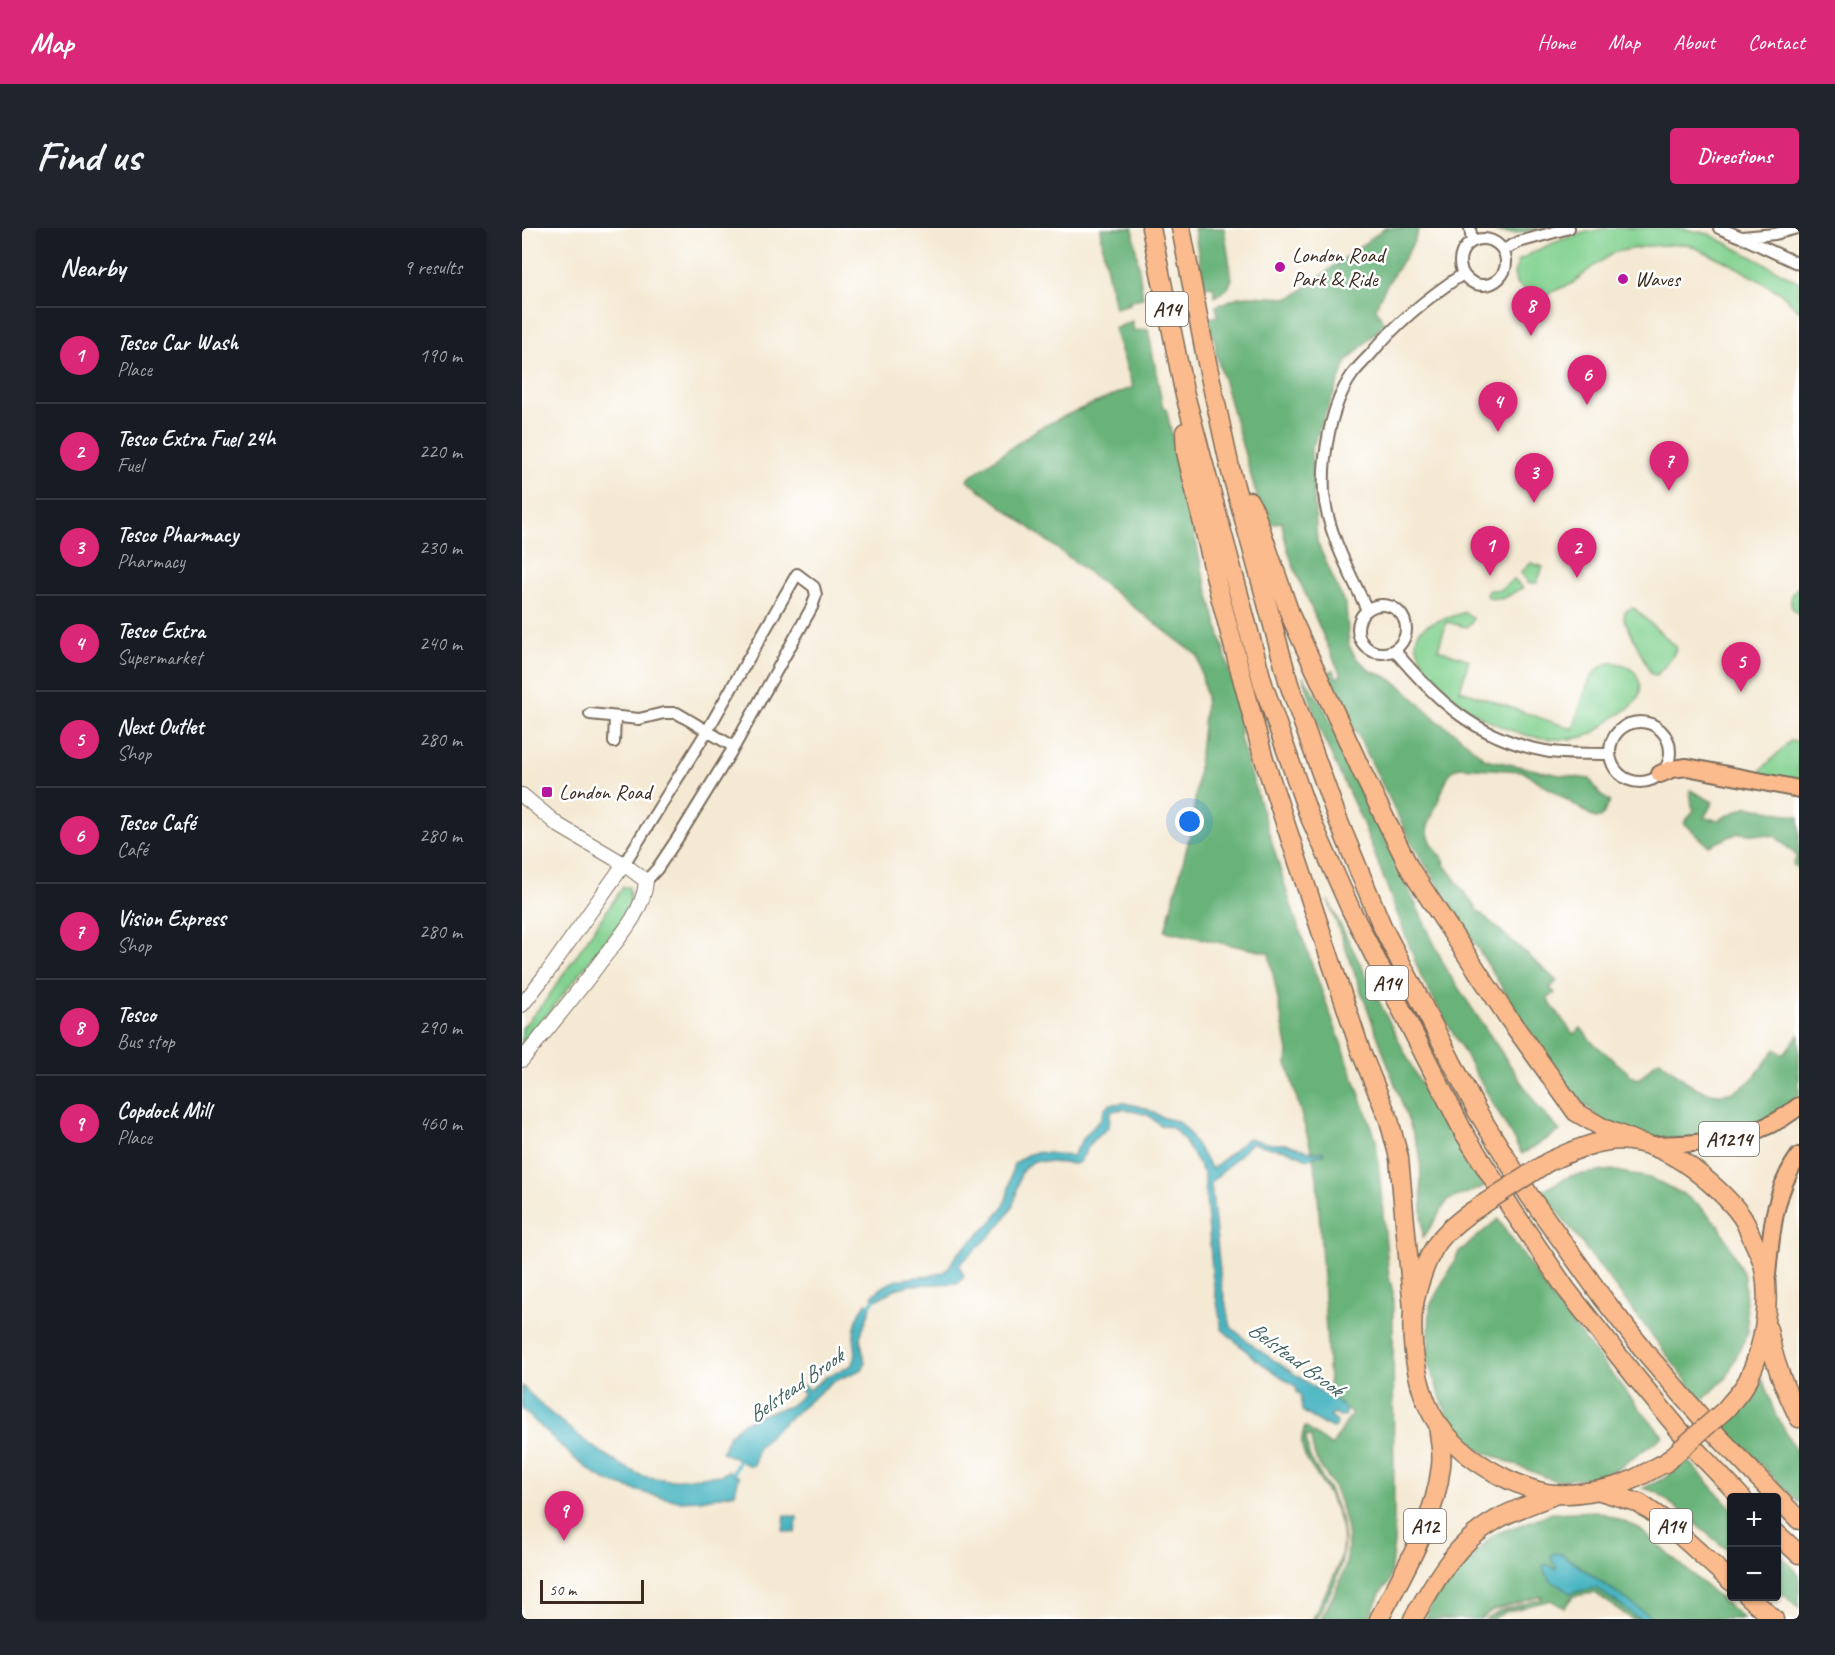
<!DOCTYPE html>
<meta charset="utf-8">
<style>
body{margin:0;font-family:Caveat,sans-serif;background:#20242c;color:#f1f3f6}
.controls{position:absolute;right:18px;bottom:18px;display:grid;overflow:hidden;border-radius:6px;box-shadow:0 2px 4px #0004}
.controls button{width:54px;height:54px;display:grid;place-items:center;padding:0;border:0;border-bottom:2px solid #363941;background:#171b24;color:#f1f3f6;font:30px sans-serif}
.scale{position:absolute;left:18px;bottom:15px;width:104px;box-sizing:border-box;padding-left:6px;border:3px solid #3b2a1e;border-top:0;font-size:16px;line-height:21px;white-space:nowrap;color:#3b2a1e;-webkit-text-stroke:4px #fff;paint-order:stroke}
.you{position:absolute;left:668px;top:594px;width:21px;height:21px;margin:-15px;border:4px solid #fff;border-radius:50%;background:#1a73e8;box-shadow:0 0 0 9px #1a73e833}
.badge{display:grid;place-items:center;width:39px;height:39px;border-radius:50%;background:#db2777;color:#fff;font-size:20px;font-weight:700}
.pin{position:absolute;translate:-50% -50px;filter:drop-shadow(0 2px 3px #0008)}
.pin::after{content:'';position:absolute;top:32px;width:21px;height:18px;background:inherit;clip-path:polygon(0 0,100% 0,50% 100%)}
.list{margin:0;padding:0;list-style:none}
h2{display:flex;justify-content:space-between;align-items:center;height:78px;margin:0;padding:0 24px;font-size:26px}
h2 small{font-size:20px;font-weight:400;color:#9ea1a6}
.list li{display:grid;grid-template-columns:39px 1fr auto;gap:18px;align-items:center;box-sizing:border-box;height:96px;padding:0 24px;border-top:2px solid #363941}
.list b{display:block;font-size:22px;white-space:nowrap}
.list p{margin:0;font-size:20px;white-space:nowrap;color:#9ea1a6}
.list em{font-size:20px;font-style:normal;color:#9ea1a6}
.map{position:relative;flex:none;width:1277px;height:1391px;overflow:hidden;border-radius:6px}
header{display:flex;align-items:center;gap:36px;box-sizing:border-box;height:84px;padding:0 30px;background:#db2777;color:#fff}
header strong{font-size:28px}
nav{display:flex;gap:33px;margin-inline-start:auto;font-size:21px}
.intro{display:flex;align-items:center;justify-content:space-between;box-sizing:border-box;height:144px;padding:0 36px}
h1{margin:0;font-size:42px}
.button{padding:15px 27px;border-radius:6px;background:#db2777;color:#fff;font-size:21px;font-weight:700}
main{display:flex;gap:36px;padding:0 36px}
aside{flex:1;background:#171b24;border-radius:6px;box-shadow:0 2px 4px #0004}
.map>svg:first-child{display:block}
.green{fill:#82d190;stroke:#5e7e57;stroke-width:1.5}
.forest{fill:#69b37a;stroke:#526e4c;stroke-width:1.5}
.water{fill:#46b4c1;stroke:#406f70;stroke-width:1.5}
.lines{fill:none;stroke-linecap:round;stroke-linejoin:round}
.stream{stroke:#46b4c1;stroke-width:4}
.minor-casing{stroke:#7c6d5d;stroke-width:14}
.tertiary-casing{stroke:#7c6d5d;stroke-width:16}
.primary-casing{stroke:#7c6d5d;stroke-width:20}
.trunk-casing{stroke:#7c6d5d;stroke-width:21}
.minor{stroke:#fff;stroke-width:10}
.tertiary{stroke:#fff;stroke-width:14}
.primary{stroke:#fbbb8c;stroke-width:16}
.trunk{stroke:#fbbb8c;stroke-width:18}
.trunk-bridge-casing{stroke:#7c6d5d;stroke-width:21;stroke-linecap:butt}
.trunk-bridge{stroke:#fbbb8c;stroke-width:18}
.poi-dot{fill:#b5179e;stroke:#fff;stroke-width:2}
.labels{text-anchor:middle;stroke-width:5;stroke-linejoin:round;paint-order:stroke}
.shield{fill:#fff;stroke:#766a62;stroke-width:1.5}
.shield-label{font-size:20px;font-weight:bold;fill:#3b2a1e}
.poi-label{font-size:21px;fill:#3b2a1e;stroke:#fff;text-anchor:start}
.water-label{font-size:22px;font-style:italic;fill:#3f615f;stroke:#fff}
</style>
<header>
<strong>Map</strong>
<nav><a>Home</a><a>Map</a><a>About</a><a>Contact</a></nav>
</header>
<div class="intro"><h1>Find us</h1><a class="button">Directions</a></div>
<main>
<aside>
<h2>Nearby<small>9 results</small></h2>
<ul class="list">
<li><span class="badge">1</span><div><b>Tesco Car Wash</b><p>Place</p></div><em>190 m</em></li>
<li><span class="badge">2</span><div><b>Tesco Extra Fuel 24h</b><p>Fuel</p></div><em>220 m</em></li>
<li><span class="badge">3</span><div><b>Tesco Pharmacy</b><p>Pharmacy</p></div><em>230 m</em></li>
<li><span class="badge">4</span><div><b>Tesco Extra</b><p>Supermarket</p></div><em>240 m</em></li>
<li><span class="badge">5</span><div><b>Next Outlet</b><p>Shop</p></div><em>280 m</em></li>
<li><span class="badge">6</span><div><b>Tesco Café</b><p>Café</p></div><em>280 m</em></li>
<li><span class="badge">7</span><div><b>Vision Express</b><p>Shop</p></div><em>280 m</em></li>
<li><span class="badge">8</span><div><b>Tesco</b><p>Bus stop</p></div><em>290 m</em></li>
<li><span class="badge">9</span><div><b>Copdock Mill</b><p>Place</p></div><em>460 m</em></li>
</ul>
</aside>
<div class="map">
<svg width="1277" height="1391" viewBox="0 0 1277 1391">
<rect width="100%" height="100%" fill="#fff"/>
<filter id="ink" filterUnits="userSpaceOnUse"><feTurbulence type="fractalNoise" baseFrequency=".0167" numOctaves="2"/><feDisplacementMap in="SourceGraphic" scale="12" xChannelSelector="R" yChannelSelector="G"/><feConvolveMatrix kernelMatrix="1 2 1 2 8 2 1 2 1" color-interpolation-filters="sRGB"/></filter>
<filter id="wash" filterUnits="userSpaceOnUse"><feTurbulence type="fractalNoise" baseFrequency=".008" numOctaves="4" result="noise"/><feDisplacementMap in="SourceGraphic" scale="24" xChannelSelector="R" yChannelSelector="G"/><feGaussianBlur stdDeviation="1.35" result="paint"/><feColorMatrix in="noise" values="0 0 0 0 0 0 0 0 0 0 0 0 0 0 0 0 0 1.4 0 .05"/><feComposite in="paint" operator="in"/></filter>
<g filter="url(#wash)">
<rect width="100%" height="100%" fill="#f4e9d3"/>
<path class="green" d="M1085,0H1159L1187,6L1277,54V83L1259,65L1207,35L1165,16L1126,18L1093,24L1069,40L1051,55L1020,68H1011L994,55L992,45L997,32C1025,16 1052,5 1085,0Z
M1009,335L1021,339L1015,355H1006L999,344Z
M992,351L1001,360C987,365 982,376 966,369L964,366L967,362H978Z
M1277,358V387C1269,380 1268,377 1269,367Z
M1110,380L1113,381L1154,419C1153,429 1141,439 1135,447L1129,446L1102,391L1103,383Z
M943,384L951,390L949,396L944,399L925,394L916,421L947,432L938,462L1051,501C1060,479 1065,426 1099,436C1105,438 1114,443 1116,450C1124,470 1109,480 1094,488C1084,495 1077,504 1064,508C1012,523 937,487 908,444C875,398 906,397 943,384Z
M1268,513H1275L1277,514V552L1240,546L1239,542Z
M101,659H107L108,674L102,690L0,818V800L24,772Z"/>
<path class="forest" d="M579,0H611L621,70L607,73L608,76L593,80L581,22Z
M672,0H702L710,51L706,60L693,69L691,58L682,59Z
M863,0H897C888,30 863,51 854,80L862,96L825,133L789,222L795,314L824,379L827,418L834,430L843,437L847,442L865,449L879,458L917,494L935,506L963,531L1038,547L1068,551L1078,567L1088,573L1079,590H1073L1000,543L938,539L931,542L926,548L906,598C904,612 915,623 923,634L921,635L955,682L1035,753L1028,760L1033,765L1025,771L1051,806L1059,800L1069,813L1114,851C1125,849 1127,836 1138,832C1165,855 1196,885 1230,851C1239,842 1245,831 1253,821L1261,827L1277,806V867L1241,896L1158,912L1127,909L1087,899L1051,865L998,788L889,614L810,455L804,445L811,442L815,450L819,447C807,422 796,396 785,370C774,345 763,321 760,294L743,297L693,122L694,118L686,90L696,88L694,78L716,69L727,68L766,70L772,68Z
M965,0H1022C1004,4 982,9 965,0Z
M610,93L612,103L626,101L641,180H644L681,345L719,485L718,510L772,687L854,911L867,1049L871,1064L872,1313L868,1350L865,1357L858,1365L847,1391H799C820,1351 836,1326 819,1280C817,1273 814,1265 811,1258C799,1237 791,1234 789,1208L784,1209L787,1228L807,1262L819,1291L822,1313L819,1335L814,1353L794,1391H791C801,1366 820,1342 821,1314C821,1288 807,1267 794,1246C788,1237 781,1228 780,1217C779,1211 781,1205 783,1199L810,1218L830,1185L808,1170L795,949L791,930L801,925L790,924L765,836L766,823L747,725L643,703L670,600L684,469L676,428L445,252L454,244L516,201L549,185L611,159L592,101Z
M781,448L802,480L925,743L1016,879L1038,903L1000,926L900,751L840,593L799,505Z
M1168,562L1191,574L1182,590L1196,592L1226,578L1277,589V640L1271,637L1275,628L1253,608L1216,605L1187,618L1162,595L1172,582L1170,578Z
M806,672L895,849L962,959L926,972L901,1010L898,925Z
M1090,942L1131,951L1161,966L1177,977L1198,999L1222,1048L1226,1104L1204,1150L1180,1173L1020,963L1048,948Z
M976,991L1032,1073L1116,1179L1141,1208L1096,1241L1074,1250L1031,1252L952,1220L930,1200L906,1135L908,1078L937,1024Z
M1240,1150L1252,1183L1277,1228V1275L1201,1199L1231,1169Z
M1166,1232L1209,1280V1325L1135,1264L1121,1260L1145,1249Z
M1075,1283L1115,1299L1222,1391H1132L1041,1327L1032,1325L1029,1328L1030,1333L1036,1338L1033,1341L1048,1365L1074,1360L1118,1391H1110L1073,1365L1051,1368L1042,1380L1029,1372L984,1384L970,1391H963L977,1383L1020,1371V1368L971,1382L958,1391H903L913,1367L971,1307L1030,1285Z
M1255,1324L1277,1346V1380L1255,1361Z"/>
<path class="water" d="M603,875L623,880L642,890L655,893L664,901L690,941L726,910L750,916H765L793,925L800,923L801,926L786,931L765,922L750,920L729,915L689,955L699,1055L709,1099L731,1118L823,1180V1188L818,1189L811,1185L808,1188L815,1194L814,1199L810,1200L803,1196L802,1197L780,1183L778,1166L775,1165L774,1159L732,1130L700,1101L691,1052L682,945L661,911L651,900L638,897L626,887L602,881L590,883L588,886L587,899L570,913L558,933L554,936L513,933C491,941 499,964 489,981C477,1003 454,1020 437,1037L442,1048L437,1055L388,1057L373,1061L354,1072L350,1068C377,1043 389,1054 419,1045C427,1043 429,1034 434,1028C449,1012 471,997 482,977C488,965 487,949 492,936C496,933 501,929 505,927C517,921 536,928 550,928L564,907L579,891L583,880L589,876Z
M344,1075L349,1079L338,1109L343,1135L341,1141L310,1154L250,1205L235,1221L232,1237L228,1238L200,1224L207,1207L221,1195L241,1186L268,1178L282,1166L276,1159L282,1157L287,1162L304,1149L330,1137C337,1127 332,1118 332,1108C332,1095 337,1085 344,1075Z
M0,1158L26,1183L67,1216L99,1237L120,1248L147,1252L199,1247L206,1243L217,1249L213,1265L179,1272L157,1273L126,1266L87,1254L76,1248L53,1231L0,1181Z
M263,1287L275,1289L273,1305L261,1303Z
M1032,1325L1041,1327L1132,1391H1118L1074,1360L1048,1365L1027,1351V1349L1023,1345L1021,1338L1025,1336L1033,1341L1035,1338L1030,1333L1029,1328Z"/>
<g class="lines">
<path class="stream" d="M345,1080L356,1067
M209,1249L219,1229"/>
</g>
</g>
<g filter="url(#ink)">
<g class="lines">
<defs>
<path id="minor" d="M948,0L950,14
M1197,0L1219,9L1277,36
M1220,9L1253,6L1275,0
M938 34a23 23 0 1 1 46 0a23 23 0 1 1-46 0Z
M981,22L997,14L1047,0
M836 401a24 24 0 1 1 48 0a24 24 0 1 1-48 0Z
M845,382C829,346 806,307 802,266C800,230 808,178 830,147C835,140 842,133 848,127C875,94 906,69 941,46
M873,423C916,474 954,510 1023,523C1043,527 1067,525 1088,526
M68,486L117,491L142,485H155L212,519
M1088 524a30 30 0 1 1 60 0a30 30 0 1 1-60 0Z
M92,514L93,489
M102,636L185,503L275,346L292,359L294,367L290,379L212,519L159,605L135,641L124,653"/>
<path id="tertiary" d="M0,567L36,597L102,636L124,653C122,683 97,710 79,733C54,767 27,799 0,832
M0,777L25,745L102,636"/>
<path id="primary" d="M1138,546L1150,541L1165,539L1277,561
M1129,917C1182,916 1235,913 1277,878
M1245,1047C1249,1006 1252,962 1277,928"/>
<path id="trunk" d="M629,0L662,163L741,456L786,585L829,682L942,905L991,983L1044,1061L1111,1146L1173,1221L1220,1270
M659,0L684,130L708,240L767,456L816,592L860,698L955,883L1007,967L1080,1069L1124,1125L1191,1203L1277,1292
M663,204L664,224L698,368L741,528L839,824L867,892L877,930L891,1081
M727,273L732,282L769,389L841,546L888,641L985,788L1054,884L1083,901L1114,913
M1026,934C1045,925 1065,916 1086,913C1117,909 1147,923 1171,941C1189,955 1207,970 1220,989C1224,995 1227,1003 1230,1010C1234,1019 1240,1030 1242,1040C1249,1076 1242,1118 1226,1152C1221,1162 1211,1172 1204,1181
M949,984C935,994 919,1007 911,1022C902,1037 893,1066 891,1083C888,1117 896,1168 916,1196C934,1221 960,1239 987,1252C1001,1258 1019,1266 1035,1266C1051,1267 1083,1262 1098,1257C1113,1252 1128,1242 1143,1235
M1246,1101C1251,1133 1263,1161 1277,1190
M1078,1263L1117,1275L1139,1290L1210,1354
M1254,1305L1277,1326
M1226,1368L1252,1391
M857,1391C882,1343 913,1293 919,1238C921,1224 917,1209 916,1196
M891,1391C913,1353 934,1314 974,1292C992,1281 1015,1275 1034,1266"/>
</defs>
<use href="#minor" class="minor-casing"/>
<use href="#tertiary" class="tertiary-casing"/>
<use href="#primary" class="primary-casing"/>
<use href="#trunk" class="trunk-casing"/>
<use href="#minor" class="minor"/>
<use href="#tertiary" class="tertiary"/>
<use href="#primary" class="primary"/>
<use href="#trunk" class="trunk"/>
<defs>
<path id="trunk-bridge" d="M949,984L1026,934
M1143,1235L1204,1181"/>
</defs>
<use href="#trunk-bridge" class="trunk-bridge-casing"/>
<use href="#trunk-bridge" class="trunk-bridge"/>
</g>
</g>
<g class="poi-dot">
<circle cx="758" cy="39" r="6"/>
<circle cx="1101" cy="51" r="6"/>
<rect x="19" y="558" width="12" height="12" rx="3"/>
</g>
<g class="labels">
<g class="shield">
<rect x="624" y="64" width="42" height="34" rx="4.5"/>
<rect x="844" y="738" width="42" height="34" rx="4.5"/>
<rect x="1177" y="894" width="60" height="34" rx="4.5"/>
<rect x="882" y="1281" width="42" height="34" rx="4.5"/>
<rect x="1128" y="1281" width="42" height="34" rx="4.5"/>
</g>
<g class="shield-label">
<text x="645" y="88">A14</text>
<text x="865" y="762">A14</text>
<text x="1207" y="918">A1214</text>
<text x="903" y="1305">A12</text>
<text x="1149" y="1305">A14</text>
</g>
<g class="poi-label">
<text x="770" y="34">London Road<tspan x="770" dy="24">Park &amp; Ride</tspan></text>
<text x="1113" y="58">Waves</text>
<text x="37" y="571">London Road</text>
</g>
<g class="water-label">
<text transform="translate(774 1130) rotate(36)" y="8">Belstead Brook</text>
<text transform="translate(273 1157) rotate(-35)" y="8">Belstead Brook</text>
</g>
</g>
</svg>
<div class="controls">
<button>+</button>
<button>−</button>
</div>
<div class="scale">50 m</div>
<div class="you"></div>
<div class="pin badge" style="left:968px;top:348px">1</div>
<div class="pin badge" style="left:1055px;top:350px">2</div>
<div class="pin badge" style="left:1012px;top:275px">3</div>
<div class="pin badge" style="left:976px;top:204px">4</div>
<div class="pin badge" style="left:1219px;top:464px">5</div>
<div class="pin badge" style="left:1065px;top:177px">6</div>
<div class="pin badge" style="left:1147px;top:263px">7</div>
<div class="pin badge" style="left:1009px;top:108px">8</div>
<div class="pin badge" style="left:42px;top:1313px">9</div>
</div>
</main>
